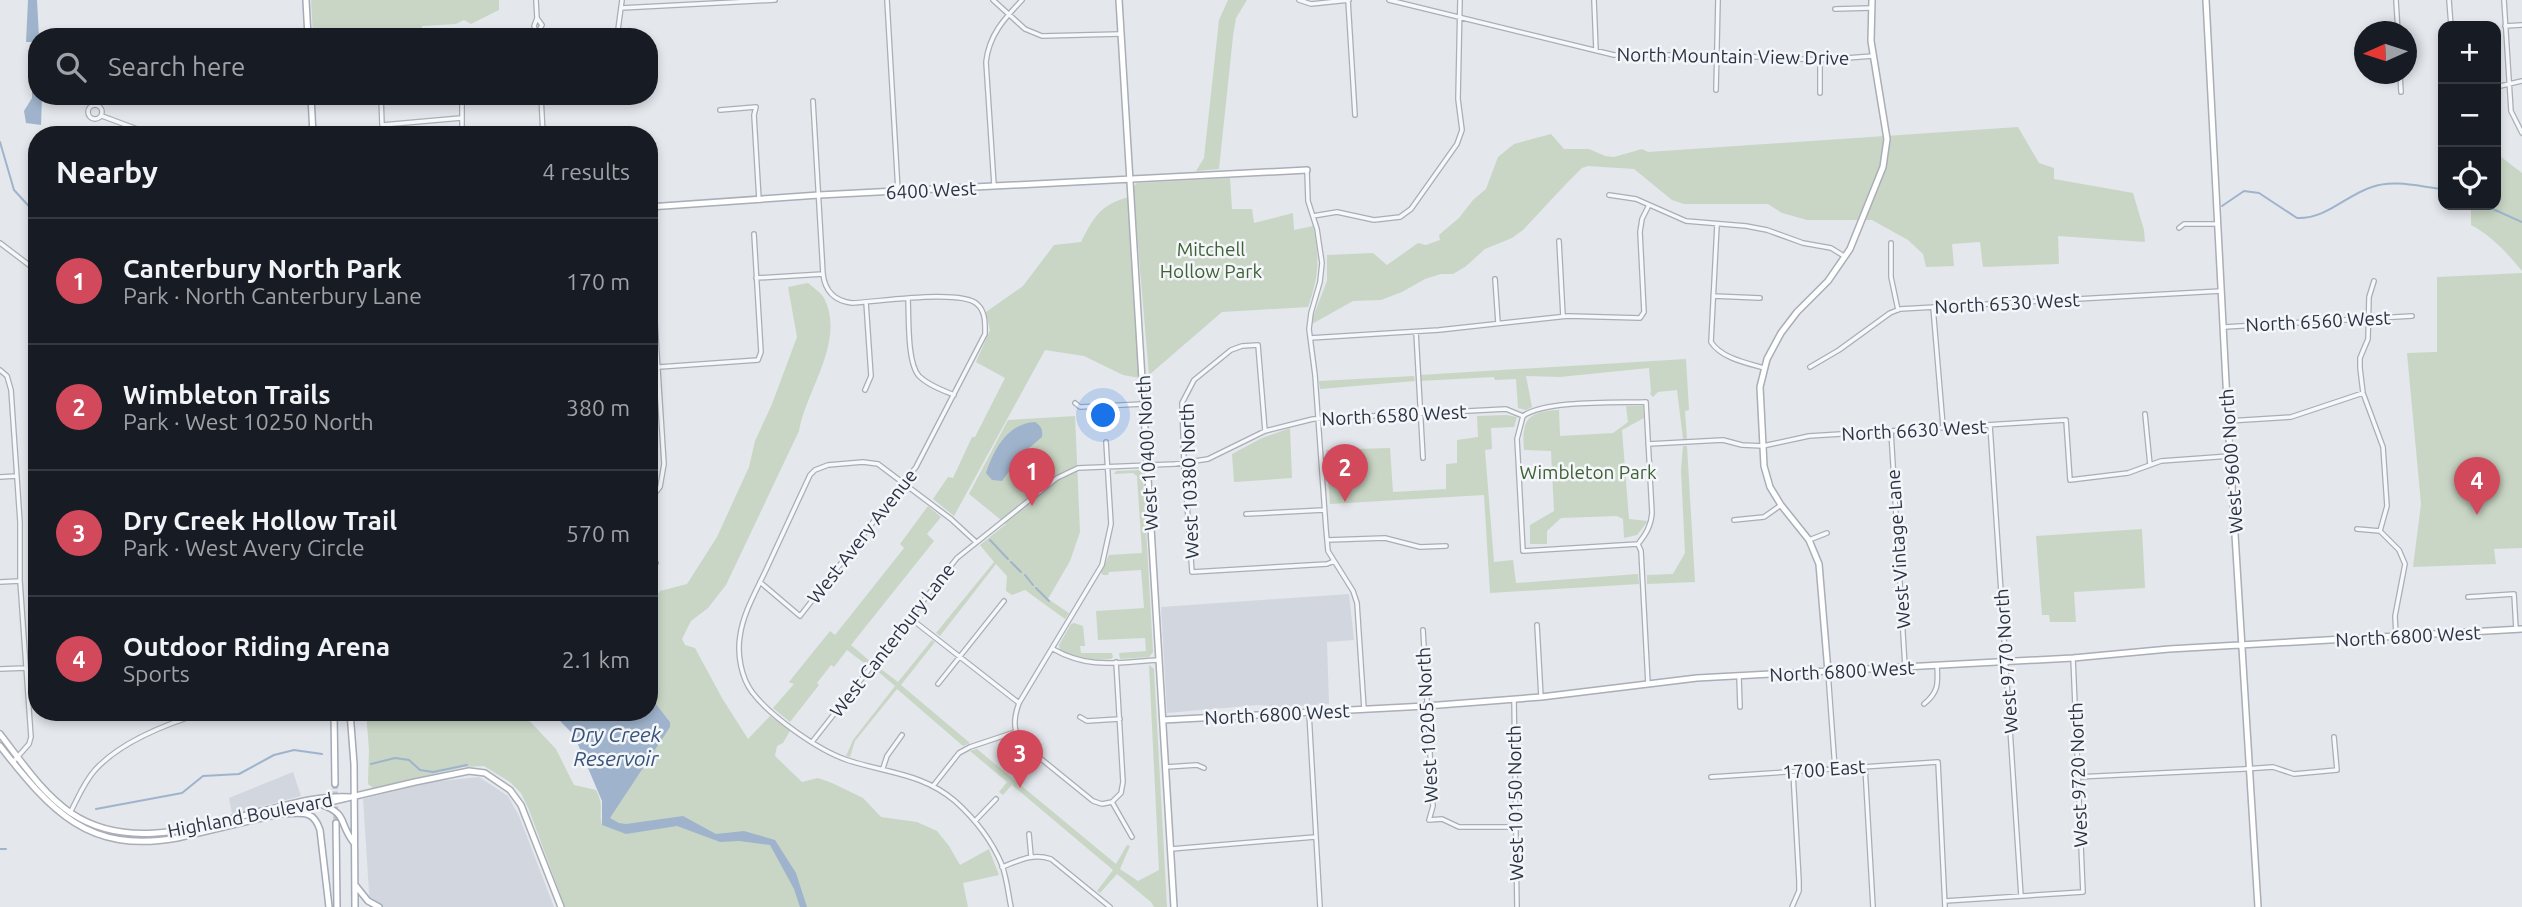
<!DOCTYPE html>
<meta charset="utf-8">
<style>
body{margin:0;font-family:Ubuntu,sans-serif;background:#242831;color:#f1f3f6}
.controls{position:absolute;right:21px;top:21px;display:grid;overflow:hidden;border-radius:14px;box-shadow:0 4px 10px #0003}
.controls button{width:63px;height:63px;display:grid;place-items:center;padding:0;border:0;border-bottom:2px solid #363941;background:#171b24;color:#f1f3f6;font:35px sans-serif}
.compass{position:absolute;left:2354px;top:21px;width:63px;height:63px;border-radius:50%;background:#171b24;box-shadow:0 4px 10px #0003;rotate:267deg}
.you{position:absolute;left:1104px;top:416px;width:24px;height:24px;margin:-18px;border:5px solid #fff;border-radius:50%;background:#1a73e8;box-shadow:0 0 0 10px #1a73e833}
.badge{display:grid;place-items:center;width:46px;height:46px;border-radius:50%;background:#d1495b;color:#fff;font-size:23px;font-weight:700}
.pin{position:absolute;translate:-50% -58px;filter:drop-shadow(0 2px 4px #0008)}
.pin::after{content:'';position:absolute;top:37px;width:24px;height:21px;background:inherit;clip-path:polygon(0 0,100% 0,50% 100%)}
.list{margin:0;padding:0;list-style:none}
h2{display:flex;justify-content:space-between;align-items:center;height:91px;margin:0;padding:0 28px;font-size:30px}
h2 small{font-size:23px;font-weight:400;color:#9ea1a6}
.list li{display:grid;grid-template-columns:46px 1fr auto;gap:21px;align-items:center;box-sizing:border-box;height:126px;padding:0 28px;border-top:2px solid #363941}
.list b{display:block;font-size:26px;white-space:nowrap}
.list p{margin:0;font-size:23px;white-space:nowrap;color:#9ea1a6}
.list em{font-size:23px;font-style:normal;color:#9ea1a6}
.icon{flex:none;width:38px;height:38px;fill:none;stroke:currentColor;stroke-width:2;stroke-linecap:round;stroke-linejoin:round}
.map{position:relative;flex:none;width:2522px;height:907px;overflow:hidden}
.search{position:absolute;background:#171b24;box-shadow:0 4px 10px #0003;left:28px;top:28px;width:630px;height:77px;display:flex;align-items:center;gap:18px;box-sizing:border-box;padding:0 24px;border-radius:28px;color:#9ea1a6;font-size:26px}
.panel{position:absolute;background:#171b24;box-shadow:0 4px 10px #0003;left:28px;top:126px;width:630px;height:595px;border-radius:28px}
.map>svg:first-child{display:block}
.built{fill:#d2d6de}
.green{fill:#c9d6c5}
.water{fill:#9fb4cc}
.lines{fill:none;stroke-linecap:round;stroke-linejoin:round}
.stream{stroke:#9fb4cc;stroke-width:2}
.primary-tunnel{stroke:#bfc3cb;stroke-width:5;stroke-dasharray:5 2.5;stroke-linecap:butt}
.street-casing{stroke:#a9aeb7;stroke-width:6}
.secondary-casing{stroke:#a9aeb7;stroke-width:8}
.primary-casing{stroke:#a3abb8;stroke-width:8}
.street{stroke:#f7f8fa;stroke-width:3.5}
.secondary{stroke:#fff;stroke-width:5}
.primary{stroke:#fff;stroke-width:5}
.labels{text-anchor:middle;stroke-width:5;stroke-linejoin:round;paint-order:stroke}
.street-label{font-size:19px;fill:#2b3445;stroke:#f4f6f9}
.park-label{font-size:19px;fill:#3f6138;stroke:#f4f6f9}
.water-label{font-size:21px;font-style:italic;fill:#34527a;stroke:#f4f6f9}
</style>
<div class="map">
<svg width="2522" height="907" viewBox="0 0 2522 907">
<rect width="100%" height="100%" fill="#e4e7ec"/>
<path class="built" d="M1349,594L1354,640L1327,642L1329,704L1281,707L1258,705L1167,713L1161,607Z
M293,772L301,796L232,814L229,798Z
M479,777L508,796L519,816L554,907H370L363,799L431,782Z"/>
<path class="green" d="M311,0H499V10L471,24L464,20L456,24L422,26V37H313Z
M1228,0H1247L1236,18L1233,36L1219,169L1196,171L1204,158L1219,20Z
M2018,127L2039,163L2054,168V179L2133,193L2144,230L2145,242L2058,236L2059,264L1983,267L1980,242L1952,244L1954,266L1926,267L1923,254L1908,240L1872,220H1807L1782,213L1768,204H1684L1672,200L1634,169L1588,166L1582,168L1565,185L1523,230L1512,238L1485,249L1465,267L1453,274H1441L1425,279L1402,292L1381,300L1353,301L1312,324L1313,317L1327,281V255L1373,253L1387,265L1418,243L1426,245L1440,240L1439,235L1459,218L1473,200L1486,189L1498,157L1514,144L1551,134L1564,149H1589L1605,156L1614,157L1642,149L1648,152Z
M2496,153L2522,173V271C2507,253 2492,236 2471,225V205H2496Z
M1230,178L1232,209H1252L1254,223L1293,213L1294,230L1313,226C1320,259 1319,276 1308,307L1222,312L1149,375L1133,187L1137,183Z
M1128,197L1140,378L1123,375L1084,356L1045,350L954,516L933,499L948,477L953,478L972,437H975L1005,378L976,362L990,330L986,312L1023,286L1054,245L1081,242C1094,217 1099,206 1128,197Z
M2522,273V548L2494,549L2496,564L2413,567L2421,504L2407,353L2437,352V277Z
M808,283C813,287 821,293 824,298C846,341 806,390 799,431L726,585L708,608L691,621L682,639L685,645L695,648L722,698L748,739L770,716L790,731L783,743L777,746L775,756L802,782L818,778L832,783L863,798L881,817L917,822L937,831L949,846L960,865L989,849L999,875L963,883L968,907H565L529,810L521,793L510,782L484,766L464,767L373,788L368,784L369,750L366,712H521L556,749L574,785L596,790C605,807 598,810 602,825L670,722L649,695V605L660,591L687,584L717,537L749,467L755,441L772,404L797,337L788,287Z
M1686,359L1689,410L1685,411L1687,439H1683L1677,390L1658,392L1653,397L1650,394L1651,391L1649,368L1560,377L1526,376L1532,407L1526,410L1518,408L1516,379L1495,380L1494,377L1420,381V375Z
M1414,376L1415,381L1320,389L1319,381Z
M1626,406H1643L1644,418L1622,430L1629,519L1648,521L1637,535L1624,538L1623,519L1617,516L1561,518L1547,531V544H1530V525L1554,511L1551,451L1524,450C1521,420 1528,411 1559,410L1560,436L1613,433L1628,422Z
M1507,415L1517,417L1514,427L1491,428L1492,449L1485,450L1494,562L1513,560L1516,583L1638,574L1639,584L1490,593L1484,495L1330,504L1326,450L1390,448L1393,492L1446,489V464L1457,463V440L1478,437L1477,416Z
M1075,416L1080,532L1070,561L1048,599L1069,613L1065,619L1025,590L1012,595L1006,591L1007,576L996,564L940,636L936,633L994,562L980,545L1006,524L969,494L1008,420Z
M1290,428L1292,478L1234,482L1232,454L1262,438Z
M1683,446H1687L1695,582L1647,584V575L1673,574L1685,553L1681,470Z
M1139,470L1143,474L1153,652L1149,657L1120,659L1119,653L1146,651L1145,638L1098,640L1096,611L1144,608L1141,570L1109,572L1108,575H1103L1101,573L1109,555L1142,553L1137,476L1133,473L1114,474L1116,471Z
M928,506L941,517L927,534L934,541L851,645L871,662L868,666L847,650L834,667L831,665L817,683L819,685L790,722L773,708L794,684L789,682L830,631L835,635L904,548L900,544Z
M2142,529L2145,588L2074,592L2076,622H2050L2049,615H2042L2036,536Z
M1074,623L1083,626L1085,646H1080L1081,653H1112L1113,657L1111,659C1092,661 1077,660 1060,650L1059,645L1071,624Z
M932,640L935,642L901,685L970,743L963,746L897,689L855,741L850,757L846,756L853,740L895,686L875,669L877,666L898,682Z
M1149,665L1154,669L1167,907H1154L1151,902L1117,874L1100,893L1097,891L1113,870L1012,785L1003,795L999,792L1007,782L970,751L977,749L1116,864L1127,845L1130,846L1120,869L1138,881L1159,870Z"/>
<path class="water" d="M28,0H37L39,37H37V42H26Z
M32,66L37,68V96H42L41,125L26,123L24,111L32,98Z
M1035,422C1041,426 1043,429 1042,437L1022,454L1002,481L992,480L986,473C994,449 1008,423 1035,422Z
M649,695L670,722V727L610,818L619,823L626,824L683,816L716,834L744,831L775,840L796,873L807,907H800L794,889L770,845L739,841L720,842L677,826L626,834L602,825V801L574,735L551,712H649Z"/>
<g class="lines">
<path class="stream" d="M0,142L14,190L37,215
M2484,205L2522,222
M2222,206L2244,191L2259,193L2297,218C2327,219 2346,195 2372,187C2394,179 2421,187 2443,189
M990,540L1008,559
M1011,562L1021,572
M1025,575L1033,585
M1036,588L1049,601
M371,764L395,758L409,760L420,770L433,772L467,765
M96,809L182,793L203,776L239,774L274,755L294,750L322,754
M0,849H6"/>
<path class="primary-tunnel" d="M335,784L336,823"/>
<defs>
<path id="street" d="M536,0L537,18L534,26L538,37
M887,0L898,191
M993,0L1025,29L1042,36L1120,34
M1299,0L1311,4L1349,0
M1348,0L1355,115
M1389,0L1614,55H1717L1820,60L1873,56
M1594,0L1596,50
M2396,0L2398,32
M2449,0L2451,26
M2504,0L2511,111L2522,133
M621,8L775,0
M1835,9L1871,8
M537,18L542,25L538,32
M2505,26L2522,25
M464,33L465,37
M617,37L622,0
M2400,74L2401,92
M2496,87L2522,81
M1716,90L1718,0
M1820,93V60
M381,96L382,125L461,118
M462,96V135
M541,96L543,135
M88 112a7 7 0 1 1 14 0a7 7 0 1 1-14 0Z
M720,110L756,107L754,115L759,200
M102,116L153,135
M1307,171L1308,201L1317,229L1322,263L1320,282L1311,313L1309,329L1315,375L1326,529L1328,551L1353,591L1357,603L1364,709
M994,185L986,62C989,35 1004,19 1022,0
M1609,195L1636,199L1686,221L1746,226L1767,230L1803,243L1831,248L1844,256
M1313,216L1337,212L1374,220L1400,217L1411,209L1457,144L1462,130L1458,99L1460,0
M1717,225L1711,342C1721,358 1747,363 1764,368
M2179,228L2184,224H2217
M649,229L664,464L660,487L649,501
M1559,241L1563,316
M0,243L37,271
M1891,243V277L1898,310
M756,278L823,274
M1495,279L1498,323
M2374,281L2369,297L2368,339L2360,358V368L2363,393L2383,447L2387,506L2380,531
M1713,296L1760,298
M908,299C909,318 907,363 919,376C928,385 942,390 954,395
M1933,307L1943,426
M2224,327L2412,316
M1416,332L1423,458
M1310,338L1439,330L1568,316L1640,318L1644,312L1640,232L1642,219L1649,205
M659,367L758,360L761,352L754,234
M1810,367L1839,350L1890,313L1900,309L2221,291
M0,370L7,376L11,390L20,522V581L31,737L29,744L13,762
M865,390L871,376L866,302
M1075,403L1080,407L1143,404
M2145,414L2150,465
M1523,416L1517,439L1523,551L1638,544
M2228,421L2291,417L2363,393
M1990,425L2021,896
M1265,431L1258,345L1242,346L1231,350L1194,380L1182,403L1184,463L1192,572L1327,564L1334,561
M1891,431L1905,667
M1106,442L1111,524L1102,565L1019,703C1014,717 1013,727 1019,741L1093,801L1102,804L1112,802
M1648,444L1723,440L1742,445L1763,446L1809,436L2066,420L2070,480L2128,473L2161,461L2230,456
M0,477L17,476
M1246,514L1324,510
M1734,520L1764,517L1781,505
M2357,529L2380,531L2399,550L2405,564L2395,616L2396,636
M1327,540L1385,538L1420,547L1446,546
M1809,540L1827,533
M976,542L951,519L878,464L863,462L828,465L815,470L810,475C795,507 780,540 765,572C755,593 743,614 740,636C737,654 741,677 752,692C771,717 818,750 847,760C886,773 922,773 955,801C975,819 992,841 1002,865C1007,879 1008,893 1011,907
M1638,544L1641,551L1648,684
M649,548L656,563
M0,582L20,581
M760,582L800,616L916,467L985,334C985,324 986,312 977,304C960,289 878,302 852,303C835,301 825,291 823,274L813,101
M2468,597L2514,594L2516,629
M910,618L1019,703
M1537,625L1541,697
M1423,630L1433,806L1429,820L1442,819L1459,827H1517
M1053,649C1090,670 1119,662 1159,660
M0,669L26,668
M1828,672L1835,769
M1739,677L1740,707
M938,684L1004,601
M1514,699L1517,907
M1924,704C1939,692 1938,683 1937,665
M1309,713L1320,907
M1080,717L1087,721L1120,719
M812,742L957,558L1057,478L1078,468L1175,464L1208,459L1265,431L1313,419L1506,409L1523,416C1546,400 1616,403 1646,402L1652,513C1651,526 1646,534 1638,544
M1166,767L1197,765L1204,768
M1865,767L1873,907
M883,768L887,756L902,735
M1711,777L1938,762L1945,907
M2077,777L2244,769L2273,767L2294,774L2337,770L2334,737
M933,786L959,753L970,747L1015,732
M1112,802L1121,793L1123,782L1116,662
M1112,802L1132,837
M70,813C78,798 84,782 95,770C121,741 169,723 205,712
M975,821L996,799
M1029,834L1031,856
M1171,849L1315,837
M1002,867C1020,860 1033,853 1051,859L1110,907
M1945,901L2083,892L2073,658
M1792,907L1799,891V881L1793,772"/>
<path id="secondary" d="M1119,0L1174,907
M2206,0L2228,421L2258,907
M649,207L819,195L1307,170
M1828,672L1819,564L1809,540L1781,505L1770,487L1764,466L1760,387L1767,359L1781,333L1797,312L1828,281L1850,249L1883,167L1887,139L1871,41L1872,0
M1163,720L1426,706L1541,697L1697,678L2073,658L2169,649L2522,629
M0,734C21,761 42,793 71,813C129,852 200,826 262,811C291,804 321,795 351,797
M0,746C51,811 88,854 177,838L415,782L469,771L485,773L510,790L521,805L561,907"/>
<path id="primary" d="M306,0L308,37
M311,96L313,135
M334,712L335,784
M350,712L354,764L355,907
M320,804C349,814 338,823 354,843
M280,814C300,814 313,808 320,830L329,907
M336,823L337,907
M356,886L368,901L379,907"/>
</defs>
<use href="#street" class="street-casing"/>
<use href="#secondary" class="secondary-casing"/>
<use href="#primary" class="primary-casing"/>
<use href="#street" class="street"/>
<use href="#secondary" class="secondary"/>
<use href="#primary" class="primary"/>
</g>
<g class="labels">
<g class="street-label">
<text transform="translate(1733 56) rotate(1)" y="7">North Mountain View Drive</text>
<text transform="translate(931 190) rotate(-3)" y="7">6400 West</text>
<text transform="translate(2007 303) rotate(-3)" y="7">North 6530 West</text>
<text transform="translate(2318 321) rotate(-3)" y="7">North 6560 West</text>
<text transform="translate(1394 415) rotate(-3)" y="7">North 6580 West</text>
<text transform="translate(1914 430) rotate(-3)" y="7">North 6630 West</text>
<text transform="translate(1147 453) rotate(-93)" y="7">West 10400 North</text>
<text transform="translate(2231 461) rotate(-94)" y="7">West 9600 North</text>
<text transform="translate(1189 481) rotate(-92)" y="7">West 10380 North</text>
<text transform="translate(862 536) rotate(-52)" y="7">West Avery Avenue</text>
<text transform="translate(1898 549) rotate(-94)" y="7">West Vintage Lane</text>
<text transform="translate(2408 636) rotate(-3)" y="7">North 6800 West</text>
<text transform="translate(892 640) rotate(-52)" y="7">West Canterbury Lane</text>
<text transform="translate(2006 661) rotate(-94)" y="7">West 9770 North</text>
<text transform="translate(1842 671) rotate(-3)" y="7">North 6800 West</text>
<text transform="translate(1277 714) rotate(-3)" y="7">North 6800 West</text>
<text transform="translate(1427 725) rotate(-93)" y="7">West 10205 North</text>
<text transform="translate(1824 769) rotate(-4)" y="7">1700 East</text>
<text transform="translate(2078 775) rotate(-92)" y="7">West 9720 North</text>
<text transform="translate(1515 803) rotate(-91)" y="7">West 10150 North</text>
<text transform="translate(250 815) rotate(-11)" y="7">Highland Boulevard</text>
</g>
<g class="park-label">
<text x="1211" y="256">Mitchell<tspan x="1211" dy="22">Hollow Park</tspan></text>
<text x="1588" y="479">Wimbleton Park</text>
</g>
<g class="water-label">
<text x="616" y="742">Dry Creek<tspan x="616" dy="24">Reservoir</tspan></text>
</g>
</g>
</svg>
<div class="controls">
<button>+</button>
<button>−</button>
<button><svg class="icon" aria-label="locate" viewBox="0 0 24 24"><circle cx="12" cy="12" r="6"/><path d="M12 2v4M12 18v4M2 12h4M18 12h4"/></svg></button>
</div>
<svg class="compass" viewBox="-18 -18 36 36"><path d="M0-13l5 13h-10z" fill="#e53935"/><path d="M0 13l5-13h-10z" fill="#9ea1a6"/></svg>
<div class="you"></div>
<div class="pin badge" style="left:1032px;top:506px">1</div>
<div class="pin badge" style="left:1345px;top:502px">2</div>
<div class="pin badge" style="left:1020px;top:788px">3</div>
<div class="pin badge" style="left:2477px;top:515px">4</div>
<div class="search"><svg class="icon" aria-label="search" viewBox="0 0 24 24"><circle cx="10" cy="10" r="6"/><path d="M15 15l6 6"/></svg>Search here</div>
<section class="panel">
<h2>Nearby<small>4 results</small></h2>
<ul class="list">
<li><span class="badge">1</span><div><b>Canterbury North Park</b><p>Park · North Canterbury Lane</p></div><em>170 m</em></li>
<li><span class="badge">2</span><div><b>Wimbleton Trails</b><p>Park · West 10250 North</p></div><em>380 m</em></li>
<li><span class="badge">3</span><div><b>Dry Creek Hollow Trail</b><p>Park · West Avery Circle</p></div><em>570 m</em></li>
<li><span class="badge">4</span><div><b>Outdoor Riding Arena</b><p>Sports</p></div><em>2.1 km</em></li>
</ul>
</section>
</div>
